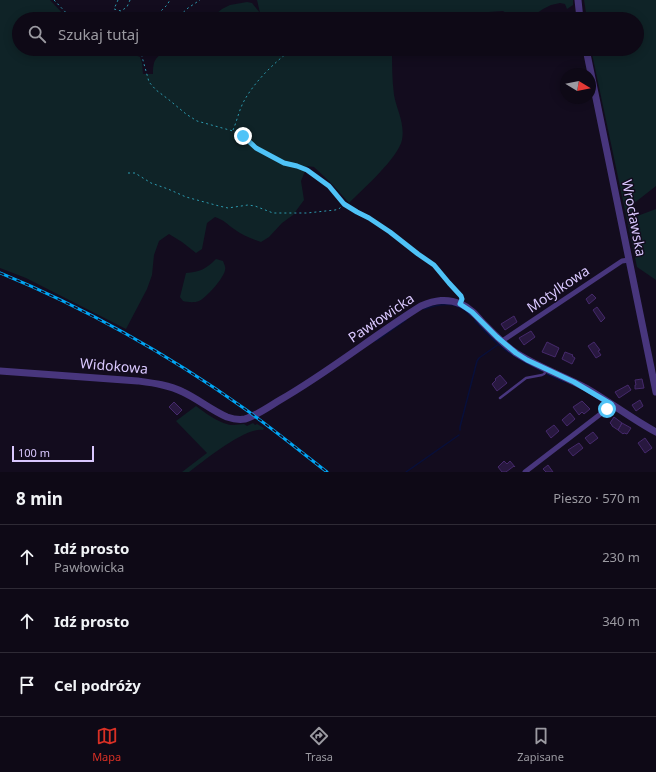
<!DOCTYPE html>
<html lang="pl">
<meta charset="utf-8">
<style>
body{margin:0;font-family:"Noto Sans",sans-serif;background:#17121f;color:#f1f3f6}
.compass{position:absolute;left:560px;top:68px;width:36px;height:36px;border-radius:50%;background:#0e0916;box-shadow:0 2px 10px #0003;rotate:100deg}
.scale{position:absolute;left:12px;bottom:10px;width:82px;box-sizing:border-box;padding-left:4px;border:2px solid #dac8ff;border-top:0;font-size:11px;line-height:14px;white-space:nowrap;color:#dac8ff;-webkit-text-stroke:3px #130c1e;paint-order:stroke}
.stop{position:absolute;width:12px;height:12px;margin:-9px;border:3px solid #4fc3f7;border-radius:50%;background:#fff}
.stop.end{background:#4fc3f7;border-color:#fff;box-shadow:0 1px 4px #0008}
.list{margin:0;padding:0;list-style:none}
h2{display:flex;justify-content:space-between;align-items:center;height:52px;margin:0;padding:0 16px;font-size:17px}
h2 small{font-size:13px;font-weight:400;color:#9b9aa1}
.list li{display:grid;grid-template-columns:26px 1fr auto;gap:12px;align-items:center;box-sizing:border-box;height:64px;padding:0 16px;border-top:1px solid #2e2a35}
.list b{display:block;font-size:15px;white-space:nowrap}
.list p{margin:0;font-size:13px;white-space:nowrap;color:#9b9aa1}
.list em{font-size:13px;font-style:normal;color:#9b9aa1}
.icon{flex:none;width:22px;height:22px;fill:none;stroke:currentColor;stroke-width:2;stroke-linecap:round;stroke-linejoin:round}
.map{position:relative;flex:none;width:656px;height:472px;overflow:hidden}
.search{position:absolute;background:#0e0916;box-shadow:0 2px 10px #0003;left:12px;right:12px;top:12px;height:44px;display:flex;align-items:center;gap:10px;box-sizing:border-box;padding:0 14px;border-radius:22px;color:#9b9aa1;font-size:15px}
.sheet{height:244px;background:#0e0916}
nav{display:flex;justify-content:space-around;align-items:center;box-sizing:border-box;height:56px;border-top:1px solid #2e2a35;background:#0e0916;font-size:11px;color:#9b9aa1}
nav a{display:grid;justify-items:center;gap:2px}
nav .on{color:#d93025}
.map>svg:first-child{display:block}
.green{fill:#0f2327}
.lines{fill:none;stroke-linecap:round;stroke-linejoin:round}
.stream{stroke:#080f3a;stroke-width:1.5}
.building{fill:#28183f;stroke:#45296b}
.path{stroke:#2c9aaf;stroke-width:1;stroke-dasharray:2 3;stroke-linecap:butt}
.service{stroke:#48367d;stroke-width:2.5}
.minor{stroke:#48367d;stroke-width:5}
.tertiary{stroke:#48367d;stroke-width:7}
.rail-casing{stroke:#00a5f3;stroke-width:3}
.rail{stroke:#130c1e;stroke-width:1.5;stroke-dasharray:4.5;stroke-linecap:butt}
.route{stroke:#4fc3f7;stroke-width:5}
.labels{text-anchor:middle;stroke-width:3;stroke-linejoin:round;paint-order:stroke}
.street-label{font-size:14px;fill:#dac8ff;stroke:#130c1e}
</style>
<div class="map">
<svg width="656" height="472" viewBox="0 0 656 472">
<rect width="100%" height="100%" fill="#130c1e"/>
<path class="green" d="M0,0H50L68,19H19V49H90L92,51C108,51 125,49 140,57L142,63L143,74H153C153,59 156,58 167,49H392C392,64 392,80 394,95C397,111 405,123 402,140C398,158 363,189 349,203L332,184L314,167L307,166L301,181L304,200L293,215L282,223L269,237L261,242C252,239 242,235 234,229C227,224 224,220 215,217L207,223L202,249L196,253L182,242L169,234L159,241L154,255L152,275L147,289L126,329L26,278L0,268Z
M257,0H573V5L567,9L565,4L560,3L551,5L543,9L528,19H515L503,11L474,13L434,19H204L216,14L222,9L230,5L247,2L252,3L260,13Z
M584,0H656V186L633,204L632,218L656,209V280L637,267L591,49H637V19H587Z
M216,259L223,261C224,264 226,267 225,270C224,278 206,298 199,301C194,303 187,302 183,301L180,297L186,273C200,272 206,269 216,259Z
M196,406C205,413 223,426 234,425C237,425 241,424 244,424L247,426L253,423L255,425L257,424L264,428L263,430C245,427 204,461 189,472H182L207,453L176,421Z"/>
<g class="lines">
<path class="stream" d="M424,309C442,303 457,301 471,316
M475,321C483,329 490,337 499,345C512,356 527,364 542,371
M376,341L406,320
M547,374L564,382
M460,430V427L477,361L479,358L499,344
M406,472L459,435"/>
</g>
<path class="building" d="M592,294L596,298L589,304L586,299Z
M597,307L605,318L601,322L593,310Z
M514,316L517,322L505,330L501,324Z
M531,331L535,337L524,345L519,338Z
M547,342L559,348L555,357L542,352Z
M594,342L600,350L598,351L601,355L596,358L588,346Z
M565,352L573,355L572,356L575,358L572,364L562,359Z
M500,375L507,383L497,391L492,384L496,380L495,379Z
M642,379L644,388L635,389V385H636L635,380Z
M628,385L631,390L619,398L615,392Z
M640,400L643,406L636,411L632,405Z
M582,401L590,409L584,414L582,412L579,415L573,407Z
M174,402L182,410L177,415L169,407Z
M570,413L575,419L567,426L562,420Z
M614,417L622,423L618,430L612,426V425L610,423Z
M622,423L631,428L627,434L624,433L623,434L618,430Z
M554,425L559,431L551,438L546,431Z
M593,432L598,438L590,444L585,438Z
M645,438L652,448L645,453L638,443Z
M579,443L583,448L573,456L568,450Z
M504,461L507,464L510,461L515,467L514,466L506,472H502L498,467Z
M548,465L553,472H546L543,469Z"/>
<g class="lines">
<path class="path" d="M54,0L72,19
M118,0L114,9L121,11L127,7L130,0
M139,19L156,16L167,5L170,0
M176,19L188,8L200,0
M123,49L141,53L149,82L156,90L168,99L186,114L197,121L233,131L243,136L256,148L284,163L297,166L307,170L329,186L344,203
M233,130C237,121 239,110 244,101C255,81 274,63 292,49
M128,173H135L151,183L168,189L186,197L219,206L228,208L248,205L255,206L273,213H307L335,210L339,209L344,203L357,212L369,217L390,231L418,254L433,265L449,283L458,292L461,298"/>
<path class="service" d="M500,398L526,378L542,375L544,374L547,370"/>
<path class="minor" d="M502,341L622,261L629,260
M525,472L607,409L611,404"/>
<path class="tertiary" d="M578,0L580,19
M586,49L656,392
M0,371L138,381C153,383 169,385 183,392C198,399 211,410 227,417C233,419 239,420 245,419C256,416 270,406 280,400C329,372 373,336 421,306C435,300 447,298 461,304C470,308 476,315 482,322C493,333 503,344 516,353C538,367 563,376 586,388C610,402 632,419 656,432"/>
<defs>
<path id="rail" d="M0,273C85,308 170,356 245,409C273,429 300,451 327,472"/>
</defs>
<use href="#rail" class="rail-casing"/>
<use href="#rail" class="rail"/>
</g>
<g class="lines">
<path class="route" d="M243,136L256,148L284,163L297,166L307,170L329,186L344,204L357,212L369,218L390,232L418,254L434,265L449,283L461,296L462,299L460,304L472,312L497,337L516,353L527,360L574,382L611,404L607,409"/>
</g>
<g class="labels">
<g class="street-label">
<text transform="translate(634 218) rotate(79)" y="5">Wrocławska</text>
<text transform="translate(558 289) rotate(-34)" y="5">Motylkowa</text>
<text transform="translate(381 318) rotate(-34)" y="5">Pawłowicka</text>
<text transform="translate(114 366) rotate(5)" y="5">Widokowa</text>
</g>
</g>
</svg>
<svg class="compass" viewBox="-18 -18 36 36"><path d="M0-13l5 13h-10z" fill="#e53935"/><path d="M0 13l5-13h-10z" fill="#9b9aa1"/></svg>
<div class="scale">100 m</div>
<div class="stop" style="left:607px;top:409px"></div>
<div class="stop end" style="left:243px;top:136px"></div>
<div class="search"><svg class="icon" aria-label="search" viewBox="0 0 24 24"><circle cx="10" cy="10" r="6"/><path d="M15 15l6 6"/></svg>Szukaj tutaj</div>
</div>
<section class="sheet">
<h2>8 min<small>Pieszo · 570 m</small></h2>
<ul class="list">
<li><svg class="icon" aria-label="ahead" viewBox="0 0 24 24"><path d="M12 20V5M6 11l6-6 6 6"/></svg><div><b>Idź prosto</b><p>Pawłowicka</p></div><em>230 m</em></li>
<li><svg class="icon" aria-label="ahead" viewBox="0 0 24 24"><path d="M12 20V5M6 11l6-6 6 6"/></svg><div><b>Idź prosto</b></div><em>340 m</em></li>
<li><svg class="icon" aria-label="arrive" viewBox="0 0 24 24"><path d="M6 21V4h12l-3 4 3 4H6"/></svg><div><b>Cel podróży</b></div></li>
</ul>
</section>
<nav>
<a class="on"><svg class="icon" aria-label="map" viewBox="0 0 24 24"><path d="M3 6l6-2 6 2 6-2v14l-6 2-6-2-6 2zM9 4v14M15 6v14"/></svg>Mapa</a>
<a><svg class="icon" aria-label="directions" viewBox="0 0 24 24"><path d="M12 3l9 9-9 9-9-9zM9 14v-3h6M13 9l2 2-2 2"/></svg>Trasa</a>
<a><svg class="icon" aria-label="saved" viewBox="0 0 24 24"><path d="M7 4h10v16l-5-4-5 4z"/></svg>Zapisane</a>
</nav>
